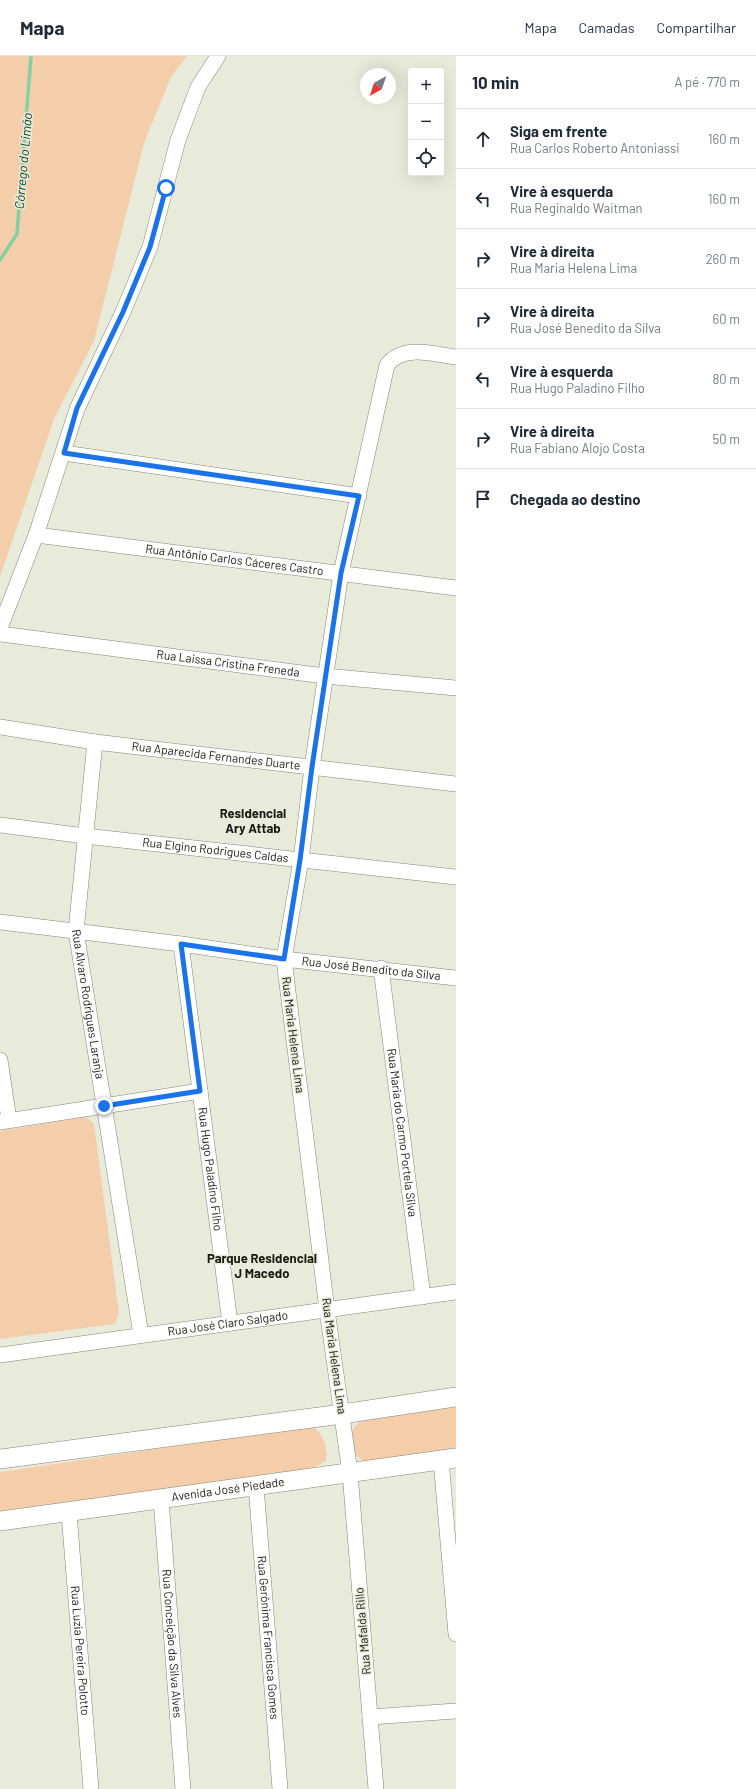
<!DOCTYPE html>
<html lang="pt">
<meta charset="utf-8">
<style>
body{margin:0;font-family:Barlow,sans-serif;background:#f2f2f3;color:#1f2937}
.controls{position:absolute;right:12px;top:12px;display:grid;overflow:hidden;border-radius:4px;box-shadow:0 4px 16px #0002}
.controls button{width:36px;height:36px;display:grid;place-items:center;padding:0;border:0;border-bottom:1px solid #e0e1e3;background:#fff;color:#1f2937;font:20px sans-serif}
.compass{position:absolute;left:360px;top:12px;width:36px;height:36px;border-radius:50%;background:#fff;box-shadow:0 4px 16px #0002;rotate:220deg}
.stop{position:absolute;width:12px;height:12px;margin:-9px;border:3px solid #1a73e8;border-radius:50%;background:#fff}
.stop.end{background:#1a73e8;border-color:#fff;box-shadow:0 1px 4px #0008}
.list{margin:0;padding:0;list-style:none}
h2{display:flex;justify-content:space-between;align-items:center;height:52px;margin:0;padding:0 16px;font-size:17px}
h2 small{font-size:13px;font-weight:400;color:#747a83}
.list li{display:grid;grid-template-columns:26px 1fr auto;gap:12px;align-items:center;box-sizing:border-box;height:60px;padding:0 16px;border-top:1px solid #e0e1e3}
.list b{display:block;font-size:15px;white-space:nowrap}
.list p{margin:0;font-size:13px;white-space:nowrap;color:#747a83}
.list em{font-size:13px;font-style:normal;color:#747a83}
.icon{flex:none;width:22px;height:22px;fill:none;stroke:currentColor;stroke-width:2;stroke-linecap:round;stroke-linejoin:round}
.map{position:relative;flex:none;width:456px;height:1733px;overflow:hidden}
header{display:flex;align-items:center;gap:24px;box-sizing:border-box;height:56px;padding:0 20px;background:#fff;border-bottom:1px solid #e0e1e3}
header strong{font-size:19px}
nav{display:flex;gap:22px;margin-inline-start:auto;font-size:14px}
main{display:flex}
aside{flex:1;background:#fff}
.map>svg:first-child{display:block}
.green{fill:#f4cdab}
.lines{fill:none;stroke-linecap:round;stroke-linejoin:round}
.stream{stroke:#85d0a3;stroke-width:3.5}
.minor-casing{stroke:#848576;stroke-width:16}
.major-casing{stroke:#848576;stroke-width:20}
.minor{stroke:#fff;stroke-width:15}
.major{stroke:#fff;stroke-width:19}
.route{stroke:#1a73e8;stroke-width:5}
.labels{text-anchor:middle;stroke-width:3;stroke-linejoin:round;paint-order:stroke}
.street-label{font-size:12px;fill:#1a1a14;stroke:#e9ebda}
.water-label{font-size:13px;font-style:italic;fill:#0b472b;stroke:#e9ebda}
.neighbourhood-label{font-size:13px;font-weight:bold;fill:#1a1a14;stroke:#e9ebda}
</style>
<header>
<strong>Mapa</strong>
<nav><a>Mapa</a><a>Camadas</a><a>Compartilhar</a></nav>
</header>
<main>
<div class="map">
<svg width="456" height="1733" viewBox="0 0 456 1733">
<rect width="100%" height="100%" fill="#e9ebda"/>
<path class="green" d="M0,0H187L171,21L144,87L94,285L54,363L0,521Z
M86,1061L94,1068L119,1257L115,1268L0,1283V1075Z
M456,1351V1395L364,1406C345,1391 343,1380 362,1364Z
M313,1371C325,1381 327,1390 326,1405L311,1413L0,1457V1416L299,1372Z"/>
<g class="lines">
<path class="stream" d="M0,204L17,178L31,0"/>
<defs>
<g id="minor">
<path d="M64,397L359,440"/>
<path id="s1" d="M36,479L456,532"/>
<path d="M0,572L36,479L77,353L123,256L150,191L178,84L198,31L218,0"/>
<path id="s2" d="M0,578L325,620L456,632"/>
<path id="s3" d="M0,671L95,686L456,728"/>
<path id="s4" d="M95,686L76,875L141,1279"/>
<path id="s5" d="M0,769L85,780L456,821"/>
<path id="s6" d="M0,866L181,888L284,903L456,922"/>
<path id="s7" d="M181,888L230,1267"/>
<path id="s8" d="M381,912L423,1241"/>
<path d="M0,1004L9,1064"/>
<path d="M0,1066L200,1035"/>
<path id="s9" d="M0,1299L456,1236"/>
<path d="M441,1404L456,1578"/>
<path id="s10" d="M256,1430L280,1733"/>
<path id="s11" d="M161,1443L183,1733"/>
<path id="s12" d="M69,1457L91,1733"/>
<path d="M370,1661L456,1655"/>
<path d="M376,1733L350,1417L327,1254L284,903L301,804L312,711L341,517L387,309C403,288 433,298 456,301"/>
</g>
<g id="major">
<path d="M0,1403L342,1358L456,1341"/>
<path id="s13" d="M0,1465L456,1402"/>
</g>
</defs>
<use href="#minor" class="minor-casing"/>
<use href="#major" class="major-casing"/>
<use href="#minor" class="minor"/>
<use href="#major" class="major"/>
</g>
<g class="lines">
<path class="route" d="M104,1050L200,1035L181,888L284,903L300,804L312,711L341,517L359,440L64,397L77,352L123,256L150,191L166,132"/>
</g>
<g class="labels">
<g class="street-label">
<text dy="4" stroke="none"><textPath href="#s1" startOffset="200">Rua Antônio Carlos Cáceres Castro</textPath></text>
<text dy="4" stroke="none"><textPath href="#s2" startOffset="230">Rua Laissa Cristina Freneda</textPath></text>
<text dy="4" stroke="none"><textPath href="#s3" startOffset="218">Rua Aparecida Fernandes Duarte</textPath></text>
<text dy="4" stroke="none"><textPath href="#s5" startOffset="217">Rua Elgino Rodrigues Caldas</textPath></text>
<text dy="4" stroke="none"><textPath href="#s6" startOffset="374">Rua José Benedito da Silva</textPath></text>
<text dy="4" stroke="none"><textPath href="#s4" startOffset="264">Rua Alvaro Rodrigues Laranja</textPath></text>
<text transform="translate(293 979) rotate(83)" y="4">Rua Maria Helena Lima</text>
<text dy="4" stroke="none"><textPath href="#s8" startOffset="166">Rua Maria do Carmo Portela Silva</textPath></text>
<text dy="4" stroke="none"><textPath href="#s7" startOffset="227">Rua Hugo Paladino Filho</textPath></text>
<text dy="4" stroke="none"><textPath href="#s9" startOffset="230">Rua José Claro Salgado</textPath></text>
<text transform="translate(334 1300) rotate(82)" y="4">Rua Maria Helena Lima</text>
<text dy="4" stroke="none"><textPath href="#s13" startOffset="230">Avenida José Piedade</textPath></text>
<text transform="translate(363 1575) rotate(-95)" y="4">Rua Mafalda Rillo</text>
<text dy="4" stroke="none"><textPath href="#s10" startOffset="152">Rua Gerônima Francisca Gomes</textPath></text>
<text dy="4" stroke="none"><textPath href="#s11" startOffset="145">Rua Conceição da Silva Alves</textPath></text>
<text dy="4" stroke="none"><textPath href="#s12" startOffset="138">Rua Luzia Pereira Polotto</textPath></text>
</g>
<g class="water-label">
<text transform="translate(23 105) rotate(-85)" y="5">Córrego do Limão</text>
</g>
<g class="neighbourhood-label">
<text x="253" y="762">Residencial<tspan x="253" dy="15">Ary Attab</tspan></text>
<text x="262" y="1207">Parque Residencial<tspan x="262" dy="15">J Macedo</tspan></text>
</g>
</g>
</svg>
<div class="controls">
<button>+</button>
<button>−</button>
<button><svg class="icon" aria-label="locate" viewBox="0 0 24 24"><circle cx="12" cy="12" r="6"/><path d="M12 2v4M12 18v4M2 12h4M18 12h4"/></svg></button>
</div>
<svg class="compass" viewBox="-18 -18 36 36"><path d="M0-13l5 13h-10z" fill="#e53935"/><path d="M0 13l5-13h-10z" fill="#747a83"/></svg>
<div class="stop" style="left:166px;top:132px"></div>
<div class="stop end" style="left:104px;top:1050px"></div>
</div>
<aside>
<h2>10 min<small>A pé · 770 m</small></h2>
<ul class="list">
<li><svg class="icon" aria-label="ahead" viewBox="0 0 24 24"><path d="M12 20V5M6 11l6-6 6 6"/></svg><div><b>Siga em frente</b><p>Rua Carlos Roberto Antoniassi</p></div><em>160 m</em></li>
<li><svg class="icon" aria-label="left" viewBox="0 0 24 24"><path d="M17 20v-9H6M10 6l-5 5 5 5"/></svg><div><b>Vire à esquerda</b><p>Rua Reginaldo Waitman</p></div><em>160 m</em></li>
<li><svg class="icon" aria-label="right" viewBox="0 0 24 24"><path d="M7 20v-9h11M14 6l5 5-5 5"/></svg><div><b>Vire à direita</b><p>Rua Maria Helena Lima</p></div><em>260 m</em></li>
<li><svg class="icon" aria-label="right" viewBox="0 0 24 24"><path d="M7 20v-9h11M14 6l5 5-5 5"/></svg><div><b>Vire à direita</b><p>Rua José Benedito da Silva</p></div><em>60 m</em></li>
<li><svg class="icon" aria-label="left" viewBox="0 0 24 24"><path d="M17 20v-9H6M10 6l-5 5 5 5"/></svg><div><b>Vire à esquerda</b><p>Rua Hugo Paladino Filho</p></div><em>80 m</em></li>
<li><svg class="icon" aria-label="right" viewBox="0 0 24 24"><path d="M7 20v-9h11M14 6l5 5-5 5"/></svg><div><b>Vire à direita</b><p>Rua Fabiano Alojo Costa</p></div><em>50 m</em></li>
<li><svg class="icon" aria-label="arrive" viewBox="0 0 24 24"><path d="M6 21V4h12l-3 4 3 4H6"/></svg><div><b>Chegada ao destino</b></div></li>
</ul>
</aside>
</main>
